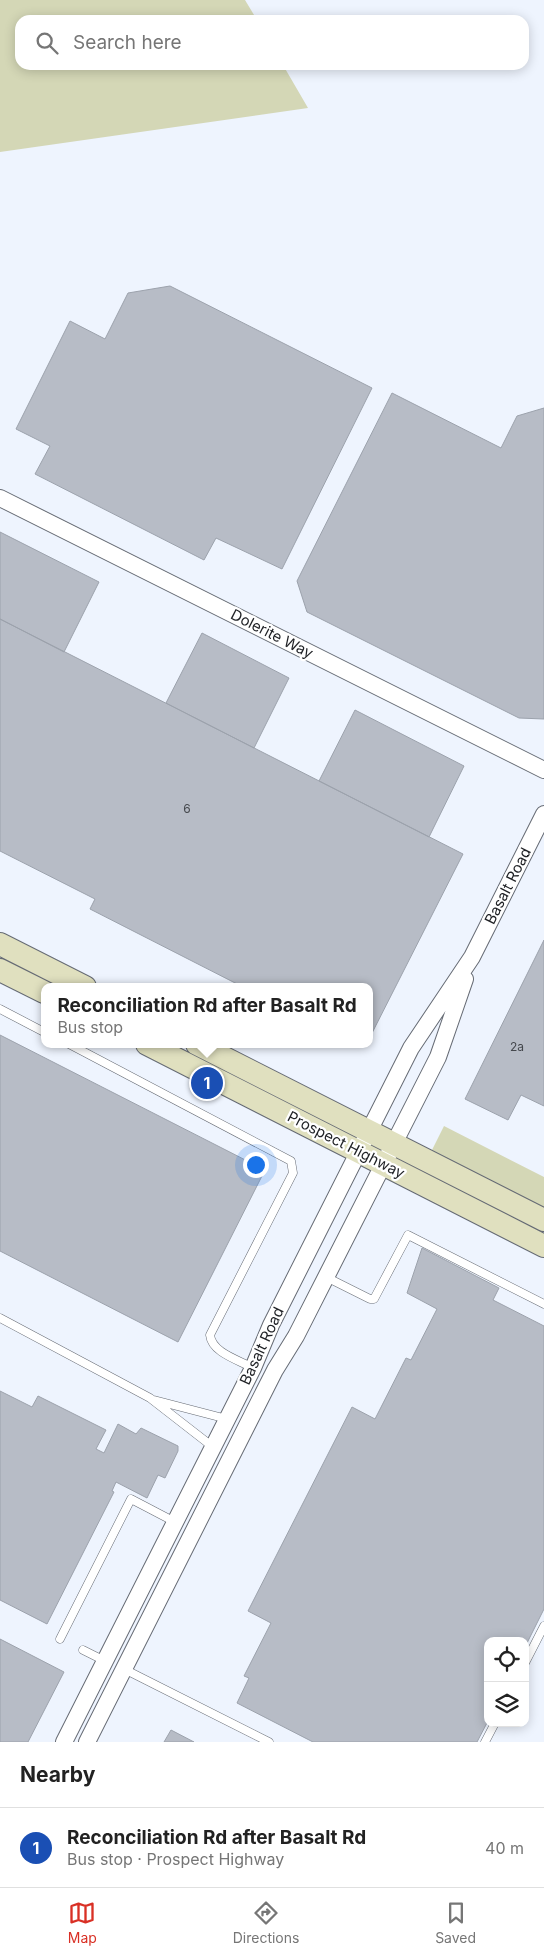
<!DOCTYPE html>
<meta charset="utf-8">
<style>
body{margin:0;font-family:Inter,sans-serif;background:#f6f6f6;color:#222}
.controls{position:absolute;right:15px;bottom:15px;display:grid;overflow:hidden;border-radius:10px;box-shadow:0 2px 12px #0003}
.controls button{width:45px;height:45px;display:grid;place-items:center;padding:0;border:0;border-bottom:1px solid #e0e0e0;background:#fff;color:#222;font:25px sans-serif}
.you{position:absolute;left:255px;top:1164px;width:18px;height:18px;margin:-12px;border:4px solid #fff;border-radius:50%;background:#1a73e8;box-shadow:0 0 0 8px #1a73e833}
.badge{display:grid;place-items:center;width:32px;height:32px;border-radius:50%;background:#d93025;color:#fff;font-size:16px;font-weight:700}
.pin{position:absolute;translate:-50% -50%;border:2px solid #fff;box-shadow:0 1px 5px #0006}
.popup{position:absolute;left:41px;top:983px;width:332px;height:65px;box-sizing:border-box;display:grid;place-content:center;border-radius:10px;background:#fff;filter:drop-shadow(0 1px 4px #0005);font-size:16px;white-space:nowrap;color:#767676}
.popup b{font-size:19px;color:#222}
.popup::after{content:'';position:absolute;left:50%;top:100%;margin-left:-10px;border:10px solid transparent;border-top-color:#fff}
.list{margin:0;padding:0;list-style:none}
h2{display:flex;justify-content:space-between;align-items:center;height:65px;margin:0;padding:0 20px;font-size:21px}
h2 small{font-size:16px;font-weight:400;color:#767676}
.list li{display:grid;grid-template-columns:32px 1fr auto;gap:15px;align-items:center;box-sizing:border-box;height:80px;padding:0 20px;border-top:1px solid #e0e0e0}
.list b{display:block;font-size:19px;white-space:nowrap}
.list p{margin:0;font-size:16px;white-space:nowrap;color:#767676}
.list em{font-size:16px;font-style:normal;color:#767676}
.icon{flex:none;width:28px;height:28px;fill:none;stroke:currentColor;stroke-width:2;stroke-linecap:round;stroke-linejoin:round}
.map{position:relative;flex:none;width:544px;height:1742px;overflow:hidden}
.search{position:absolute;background:#fff;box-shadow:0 2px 12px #0003;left:15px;right:15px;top:15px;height:55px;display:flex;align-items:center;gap:12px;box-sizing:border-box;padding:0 18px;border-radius:15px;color:#767676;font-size:19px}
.sheet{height:145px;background:#fff}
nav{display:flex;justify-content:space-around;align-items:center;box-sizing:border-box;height:70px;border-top:1px solid #e0e0e0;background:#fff;font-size:14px;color:#767676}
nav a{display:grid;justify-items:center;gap:2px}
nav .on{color:#d93025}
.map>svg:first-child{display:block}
.green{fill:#d4d7b6}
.building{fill:#b7bcc6;stroke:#9ca2ac}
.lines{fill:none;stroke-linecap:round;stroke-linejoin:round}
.lane-casing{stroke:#666b74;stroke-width:9}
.street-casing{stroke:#666b74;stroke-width:18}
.secondary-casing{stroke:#666b74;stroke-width:24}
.lane{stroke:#fff;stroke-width:8}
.street{stroke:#fff;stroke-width:16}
.secondary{stroke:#e0e0bf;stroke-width:22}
.labels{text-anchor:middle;stroke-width:4.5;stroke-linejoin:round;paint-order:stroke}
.number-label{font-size:12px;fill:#45484d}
.street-label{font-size:15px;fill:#1f2125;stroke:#fff}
</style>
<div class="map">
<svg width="544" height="1742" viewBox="0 0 544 1742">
<rect width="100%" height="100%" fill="#eef4fe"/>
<path class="green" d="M0,0H245L257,20H20V65H283L308,108L0,152Z
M444,1126L544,1177V1209L431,1152Z"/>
<path class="building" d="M170,286L372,388L282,569L216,538L204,560L35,474L50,446L16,429L70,321L105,339L128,293Z
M392,393L501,448L517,416L544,408V719L519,718L307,612L297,581Z
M0,532L99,582L64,652L0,619Z
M0,619L463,854L370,1037V987H243L90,909L95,899L0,851Z
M202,633L289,678L254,748L166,703Z
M355,710L464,766L429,837L319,781Z
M544,940V1106L521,1095L508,1120L465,1099Z
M0,1035L265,1170L178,1342L0,1251Z
M422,1248L499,1288L493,1300L544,1326V1609L525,1647V1641H488V1721L477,1742H313L237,1703L249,1678L244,1676L271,1623L248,1611L352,1407L375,1419L406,1358L411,1360L437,1309L407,1293Z
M0,1391L32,1407L38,1396L106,1430L96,1449L104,1453L118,1424L136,1434L141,1428L178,1446V1451L165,1478L158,1475L147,1498L116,1482L112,1491L114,1492L47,1624L0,1600Z
M0,1639L64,1672L28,1742H0Z
M171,1730L194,1742H164Z"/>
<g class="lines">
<defs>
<path id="lane" d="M0,1009L44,1032
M69,1044L291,1161L293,1173L210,1335C212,1353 239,1360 253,1368
M326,1277L370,1299H374L408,1235L544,1304
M0,1318L150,1398L213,1447
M154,1400L227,1419
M60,1639L131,1499L175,1522
M83,1650L105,1661
M525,1663L544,1626
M124,1669L269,1742
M485,1742L495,1723"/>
<path id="street" d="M0,498L544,770
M64,1742L253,1368L271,1325L411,1048L472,957L544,814
M87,1742L275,1370L296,1336L438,1057L465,979"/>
<path id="secondary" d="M0,944L85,987
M0,970L44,992
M147,1044L544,1246
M197,1044L544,1220"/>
</defs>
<use href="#lane" class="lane-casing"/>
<use href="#street" class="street-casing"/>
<use href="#secondary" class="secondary-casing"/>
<use href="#lane" class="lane"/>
<use href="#street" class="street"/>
<use href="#secondary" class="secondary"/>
</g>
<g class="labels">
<g class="number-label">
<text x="187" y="813">6</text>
<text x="517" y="1051">2a</text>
</g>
<g class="street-label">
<text transform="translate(272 634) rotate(27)" y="5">Dolerite Way</text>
<text transform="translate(508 886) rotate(-63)" y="5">Basalt Road</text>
<text transform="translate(346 1145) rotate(27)" y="5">Prospect Highway</text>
<text transform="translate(262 1346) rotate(-65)" y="5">Basalt Road</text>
</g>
</g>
</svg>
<div class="controls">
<button><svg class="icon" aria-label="locate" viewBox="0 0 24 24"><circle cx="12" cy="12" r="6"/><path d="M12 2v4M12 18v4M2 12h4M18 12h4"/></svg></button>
<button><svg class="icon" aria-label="layers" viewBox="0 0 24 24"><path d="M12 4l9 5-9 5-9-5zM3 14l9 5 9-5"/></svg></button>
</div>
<div class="you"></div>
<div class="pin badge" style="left:207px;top:1083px;background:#1a4fb4">1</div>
<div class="popup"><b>Reconciliation Rd after Basalt Rd</b>Bus stop</div>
<div class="search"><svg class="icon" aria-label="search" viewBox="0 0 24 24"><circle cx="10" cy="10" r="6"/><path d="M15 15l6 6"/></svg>Search here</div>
</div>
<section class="sheet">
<h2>Nearby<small></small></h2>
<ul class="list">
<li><span class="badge" style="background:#1a4fb4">1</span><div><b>Reconciliation Rd after Basalt Rd</b><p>Bus stop · Prospect Highway</p></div><em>40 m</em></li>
</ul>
</section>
<nav>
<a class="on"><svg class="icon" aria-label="map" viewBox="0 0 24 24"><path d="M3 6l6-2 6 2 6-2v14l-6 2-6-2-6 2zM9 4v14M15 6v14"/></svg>Map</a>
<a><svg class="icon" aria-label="directions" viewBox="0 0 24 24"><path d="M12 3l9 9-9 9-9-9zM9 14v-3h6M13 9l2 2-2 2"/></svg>Directions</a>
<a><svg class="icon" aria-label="saved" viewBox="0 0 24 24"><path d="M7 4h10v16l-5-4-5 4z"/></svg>Saved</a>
</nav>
